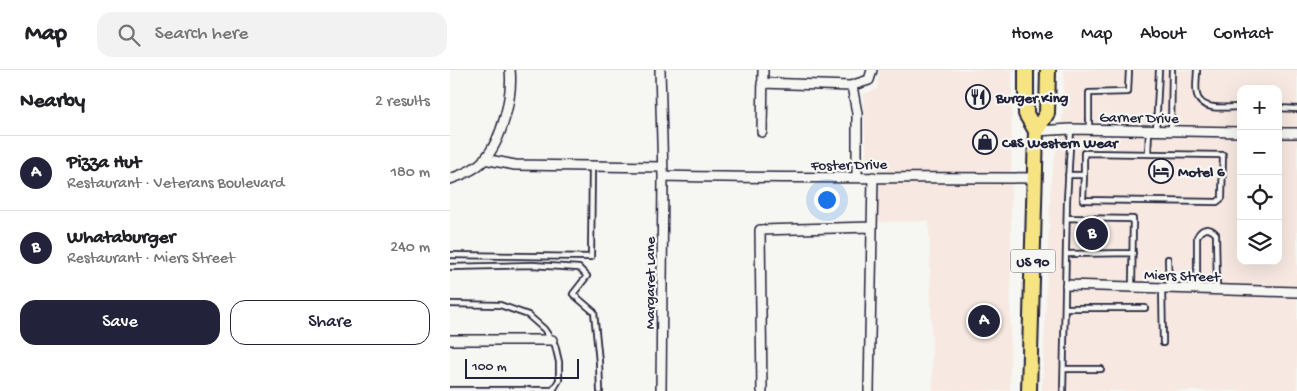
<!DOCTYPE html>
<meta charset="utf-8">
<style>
body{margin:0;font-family:"Gochi Hand",sans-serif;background:#f2f2f2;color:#202124}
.controls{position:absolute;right:15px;top:15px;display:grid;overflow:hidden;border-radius:10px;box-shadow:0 5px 20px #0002}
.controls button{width:45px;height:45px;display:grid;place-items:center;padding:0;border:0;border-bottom:1px solid #e0e0e0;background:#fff;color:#202124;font:25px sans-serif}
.scale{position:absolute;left:15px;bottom:12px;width:114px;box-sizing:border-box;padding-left:5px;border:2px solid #22223b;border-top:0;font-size:14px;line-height:18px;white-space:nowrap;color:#22223b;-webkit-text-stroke:4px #f6f6f2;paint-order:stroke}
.you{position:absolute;left:376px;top:129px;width:18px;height:18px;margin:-12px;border:4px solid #fff;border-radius:50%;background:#1a73e8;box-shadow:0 0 0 8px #1a73e833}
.badge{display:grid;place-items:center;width:32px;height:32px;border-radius:50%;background:#22223b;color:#fff;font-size:16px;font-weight:700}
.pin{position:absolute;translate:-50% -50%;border:2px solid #fff;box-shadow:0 1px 5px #0006}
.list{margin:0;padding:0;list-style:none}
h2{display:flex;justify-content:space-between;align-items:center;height:65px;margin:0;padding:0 20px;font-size:21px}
h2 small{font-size:16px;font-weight:400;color:#757577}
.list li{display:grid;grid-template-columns:32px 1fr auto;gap:15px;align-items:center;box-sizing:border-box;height:75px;padding:0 20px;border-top:1px solid #e0e0e0}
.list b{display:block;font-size:19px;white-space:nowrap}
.list p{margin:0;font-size:16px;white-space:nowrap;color:#757577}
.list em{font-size:16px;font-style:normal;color:#757577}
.actions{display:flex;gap:10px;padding:15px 20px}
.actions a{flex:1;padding:11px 0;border:1px solid #22223b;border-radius:15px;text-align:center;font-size:18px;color:#22223b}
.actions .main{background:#22223b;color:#fff}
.icon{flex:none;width:28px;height:28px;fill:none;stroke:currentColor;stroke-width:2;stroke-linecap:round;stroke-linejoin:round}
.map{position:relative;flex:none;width:847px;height:321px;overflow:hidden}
header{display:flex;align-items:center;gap:30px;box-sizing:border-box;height:70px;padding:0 25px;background:#fff;border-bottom:1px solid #e0e0e0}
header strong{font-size:24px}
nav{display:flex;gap:28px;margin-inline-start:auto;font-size:18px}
.search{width:350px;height:45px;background:#f2f2f2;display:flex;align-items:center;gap:12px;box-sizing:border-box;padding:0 18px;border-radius:15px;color:#757577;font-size:19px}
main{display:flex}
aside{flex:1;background:#fff}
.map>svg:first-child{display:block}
.built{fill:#f7e9e1;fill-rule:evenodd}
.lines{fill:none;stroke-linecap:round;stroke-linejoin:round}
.service-casing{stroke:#22223b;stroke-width:8}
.minor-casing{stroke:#22223b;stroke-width:12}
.primary-casing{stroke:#22223b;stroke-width:18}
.service{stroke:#f6f6f2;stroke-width:4.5}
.minor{stroke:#f6f6f2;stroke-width:9}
.primary{stroke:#f6e381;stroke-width:14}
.labels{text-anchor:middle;stroke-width:4.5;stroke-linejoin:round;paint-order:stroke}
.shield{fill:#f6f6f2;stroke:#626272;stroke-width:1}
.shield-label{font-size:14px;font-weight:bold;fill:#22223b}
.poi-label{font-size:15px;font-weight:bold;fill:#22223b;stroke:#f6f6f2;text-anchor:start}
.street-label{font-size:15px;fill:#22223b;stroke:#f6f6f2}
</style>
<header>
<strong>Map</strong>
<div class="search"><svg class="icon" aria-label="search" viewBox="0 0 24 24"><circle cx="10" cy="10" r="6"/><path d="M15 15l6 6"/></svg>Search here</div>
<nav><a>Home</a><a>Map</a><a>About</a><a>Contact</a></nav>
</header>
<main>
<aside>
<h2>Nearby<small>2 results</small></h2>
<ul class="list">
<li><span class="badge">A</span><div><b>Pizza Hut</b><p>Restaurant · Veterans Boulevard</p></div><em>180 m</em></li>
<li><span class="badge">B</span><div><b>Whataburger</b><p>Restaurant · Miers Street</p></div><em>240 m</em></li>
</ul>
<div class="actions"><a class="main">Save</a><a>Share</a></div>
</aside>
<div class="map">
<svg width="847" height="321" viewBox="0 0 847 321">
<rect width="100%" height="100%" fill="#f6f6f2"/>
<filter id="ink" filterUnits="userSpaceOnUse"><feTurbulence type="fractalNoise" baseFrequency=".02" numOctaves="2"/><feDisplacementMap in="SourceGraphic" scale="10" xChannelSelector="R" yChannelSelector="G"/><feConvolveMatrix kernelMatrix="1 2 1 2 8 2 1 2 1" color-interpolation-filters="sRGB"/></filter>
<g filter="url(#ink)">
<path class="built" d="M429,0H562L560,321H483L479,151L426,152L427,99L417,98L413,24L427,19Z
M614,0H847V321H592L601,108L613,43ZM791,19H828V191H791Z"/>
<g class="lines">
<defs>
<path id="service" d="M747,0C747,7 745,17 747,25C751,42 778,37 791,37
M828,38L847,39
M639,59V23L678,22L679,0
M706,61L709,0
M721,61L722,0
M698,84L699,60
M618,105H634V83L773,85L772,128L767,132L633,130L634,105
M617,148L683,149L682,217
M617,184L683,183
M0,185L141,187L142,97
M718,189L719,218
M0,197L82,195L129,198L137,206L123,224L144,242L149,292L150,321
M712,218L713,273
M747,219V167C751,158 759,156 766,164L767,219
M0,234L50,235L78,245L94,259L105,275L109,292V310L103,320H0
M616,238H695
M614,299H651
M613,321L617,130L621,59"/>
<path id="minor" d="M210,0L213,106L211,321
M312,13L400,16L419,10L422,0
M402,16L407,43V107
M586,61L621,59L791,62
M312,62L313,0
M828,63H847
M34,89L65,95L212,97
M213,106C337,109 461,107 585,108
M0,109C12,105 25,100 34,90C52,70 63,26 60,0
M617,215L847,222
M0,270H102
M312,321L310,160L422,157
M419,321L423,107"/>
<path id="primary" d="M576,0V44L586,61
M579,321L586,61L597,43L598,0"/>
</defs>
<use href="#service" class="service-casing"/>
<use href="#minor" class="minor-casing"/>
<use href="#primary" class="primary-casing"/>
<use href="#service" class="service"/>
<use href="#minor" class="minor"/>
<use href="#primary" class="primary"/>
</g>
</g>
<defs>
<symbol id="restaurant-ring" viewBox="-11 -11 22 22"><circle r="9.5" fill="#f6f6f2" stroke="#22223b" stroke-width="1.5"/><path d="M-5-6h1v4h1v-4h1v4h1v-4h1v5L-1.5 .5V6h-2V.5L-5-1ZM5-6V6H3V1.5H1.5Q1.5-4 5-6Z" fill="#22223b"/></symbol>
<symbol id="shop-ring" viewBox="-11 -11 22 22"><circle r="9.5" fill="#f6f6f2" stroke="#22223b" stroke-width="1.5"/><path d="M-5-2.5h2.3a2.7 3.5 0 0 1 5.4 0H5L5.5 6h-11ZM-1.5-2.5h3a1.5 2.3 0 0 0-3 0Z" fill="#22223b"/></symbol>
<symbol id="hotel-ring" viewBox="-11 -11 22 22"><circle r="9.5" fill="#f6f6f2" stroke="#22223b" stroke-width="1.5"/><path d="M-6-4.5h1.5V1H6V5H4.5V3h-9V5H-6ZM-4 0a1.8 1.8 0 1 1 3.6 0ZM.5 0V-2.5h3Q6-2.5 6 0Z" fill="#22223b"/></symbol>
</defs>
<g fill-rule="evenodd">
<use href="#restaurant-ring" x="514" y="13" width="28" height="28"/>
<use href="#shop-ring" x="521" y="58" width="28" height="28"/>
<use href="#hotel-ring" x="697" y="87" width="28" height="28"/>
</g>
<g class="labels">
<rect class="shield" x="560.5" y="179.5" width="45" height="23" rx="4"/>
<g class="shield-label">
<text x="583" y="196">US 90</text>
</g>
<g class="poi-label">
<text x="546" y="32">Burger King</text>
<text x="552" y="77">C&amp;S Western Wear</text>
<text x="728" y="106">Motel 6</text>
</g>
<g class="street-label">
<text transform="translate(689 47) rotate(1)" y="5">Garner Drive</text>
<text transform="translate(399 94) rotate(-1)" y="5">Foster Drive</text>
<text transform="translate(732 205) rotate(2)" y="5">Miers Street</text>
<text transform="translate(199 213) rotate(-90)" y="5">Margaret Lane</text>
</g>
</g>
</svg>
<div class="controls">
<button>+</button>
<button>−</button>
<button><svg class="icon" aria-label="locate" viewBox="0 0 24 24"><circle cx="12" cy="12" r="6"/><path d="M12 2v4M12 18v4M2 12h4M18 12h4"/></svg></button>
<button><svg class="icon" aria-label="layers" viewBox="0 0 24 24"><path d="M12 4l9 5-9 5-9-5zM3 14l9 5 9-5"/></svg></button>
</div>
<div class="scale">100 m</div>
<div class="you"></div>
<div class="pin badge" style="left:534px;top:251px">A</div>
<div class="pin badge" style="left:642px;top:164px">B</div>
</div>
</main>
